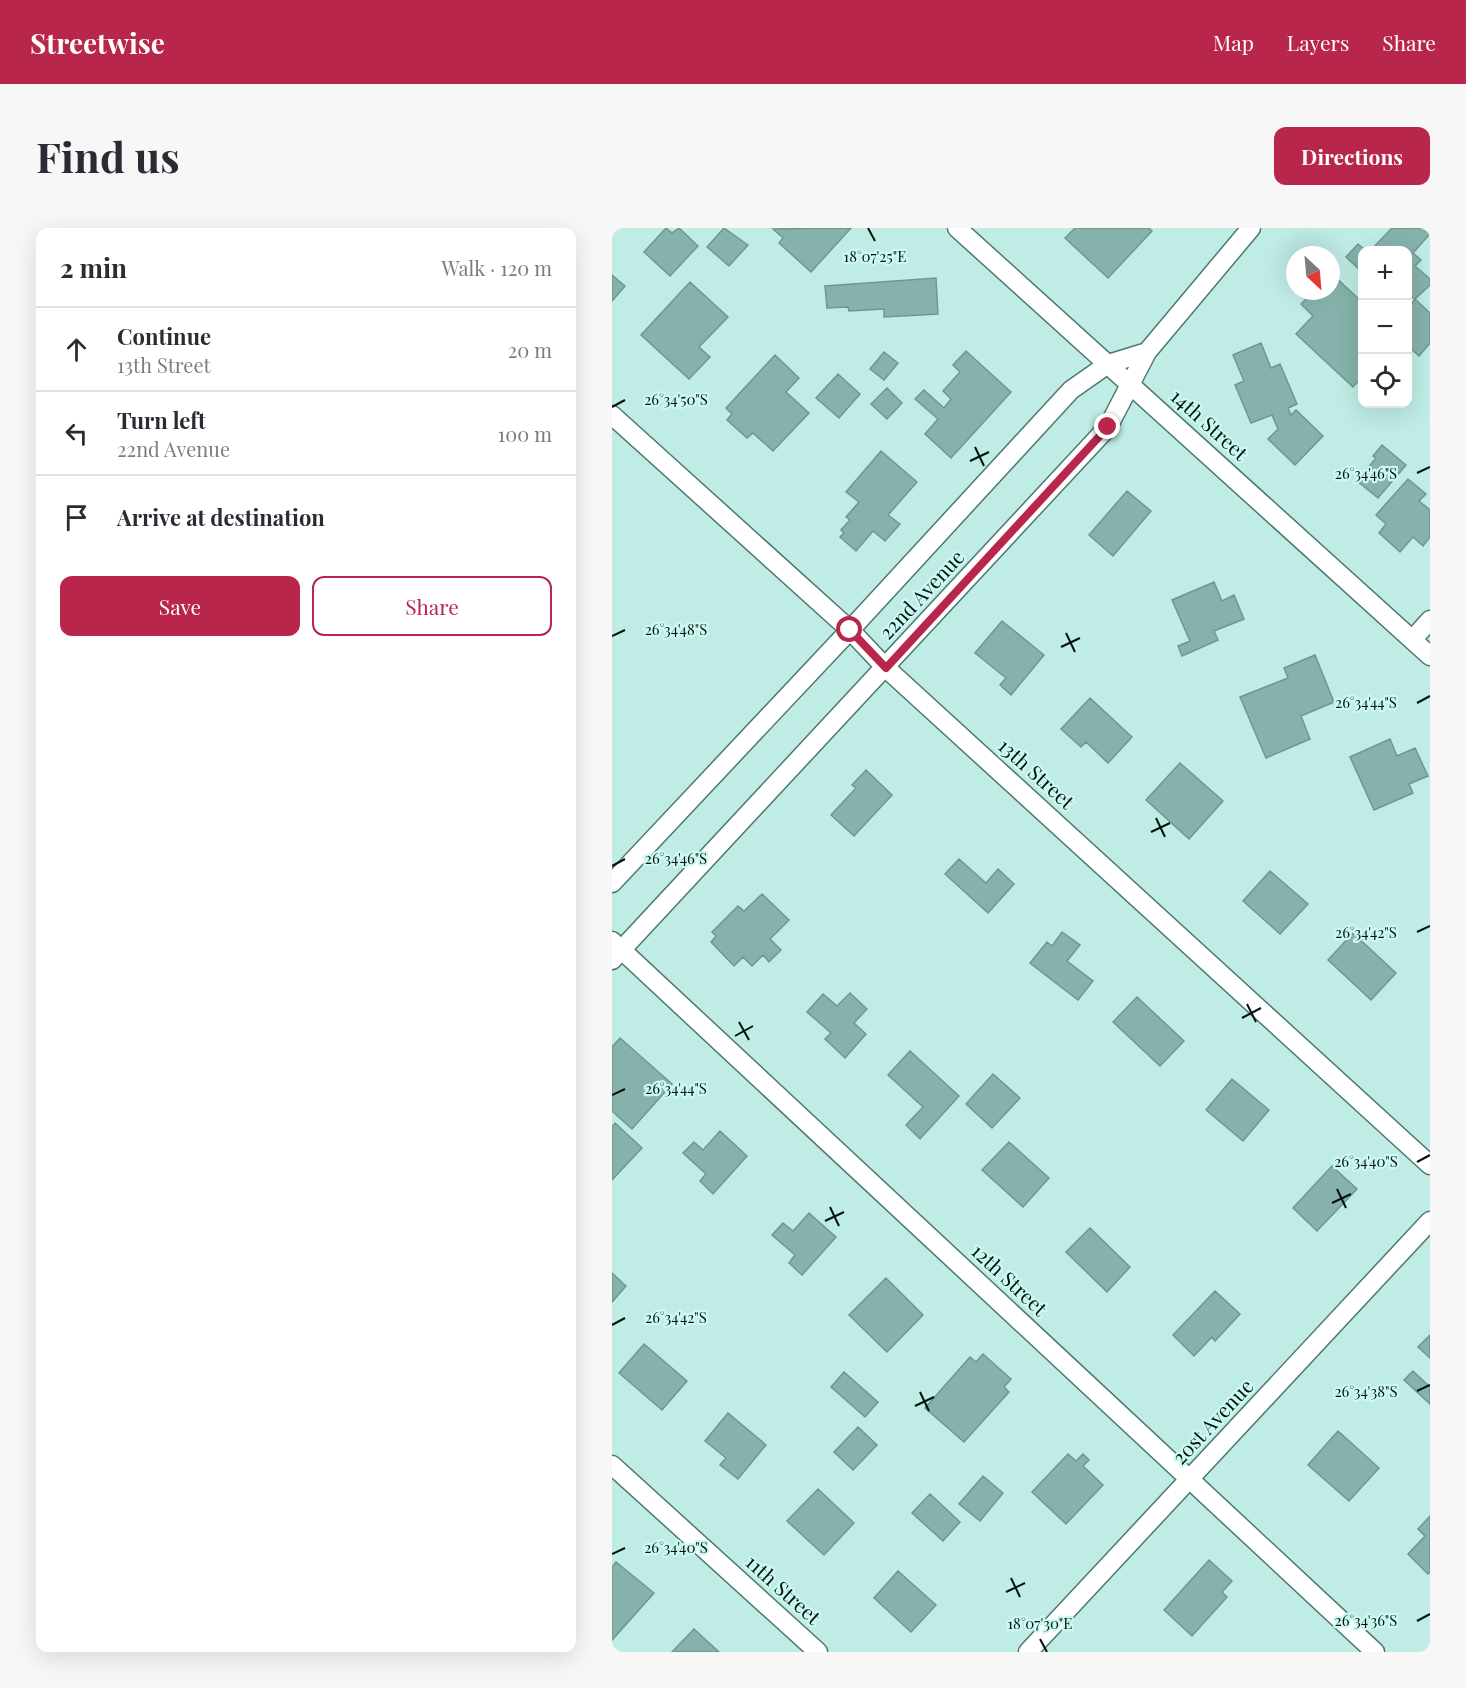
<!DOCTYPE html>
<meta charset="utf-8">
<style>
body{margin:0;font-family:"Playfair Display",serif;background:#f7f7f7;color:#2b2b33}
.controls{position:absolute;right:18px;top:18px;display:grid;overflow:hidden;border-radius:12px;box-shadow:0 6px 24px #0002}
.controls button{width:54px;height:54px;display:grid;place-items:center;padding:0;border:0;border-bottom:2px solid #e1e1e2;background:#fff;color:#2b2b33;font:30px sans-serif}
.compass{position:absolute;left:674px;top:18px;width:54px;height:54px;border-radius:50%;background:#fff;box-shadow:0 6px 24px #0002;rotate:154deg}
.stop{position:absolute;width:18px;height:18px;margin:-14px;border:4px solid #b8274b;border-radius:50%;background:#fff}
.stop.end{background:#b8274b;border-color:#fff;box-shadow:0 2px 6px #0008}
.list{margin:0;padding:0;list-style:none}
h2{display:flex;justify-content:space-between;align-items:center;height:78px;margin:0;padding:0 24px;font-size:26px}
h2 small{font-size:20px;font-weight:400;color:#7c7c81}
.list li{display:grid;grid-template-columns:39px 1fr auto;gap:18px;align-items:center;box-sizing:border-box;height:84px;padding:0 24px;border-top:2px solid #e1e1e2}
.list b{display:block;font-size:22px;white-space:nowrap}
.list p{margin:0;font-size:20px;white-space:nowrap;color:#7c7c81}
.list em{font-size:20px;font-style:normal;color:#7c7c81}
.actions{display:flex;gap:12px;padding:18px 24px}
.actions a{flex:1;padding:14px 0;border:2px solid #b8274b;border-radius:12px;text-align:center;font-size:21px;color:#b8274b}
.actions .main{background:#b8274b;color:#fff}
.icon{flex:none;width:33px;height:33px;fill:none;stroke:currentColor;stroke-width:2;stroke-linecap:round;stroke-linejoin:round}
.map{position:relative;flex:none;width:818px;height:1424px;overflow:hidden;border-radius:12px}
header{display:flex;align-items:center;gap:36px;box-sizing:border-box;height:84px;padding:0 30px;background:#b8274b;color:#fff}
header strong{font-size:28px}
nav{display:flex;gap:33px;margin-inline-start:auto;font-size:21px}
.intro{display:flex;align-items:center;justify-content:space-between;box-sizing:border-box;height:144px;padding:0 36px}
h1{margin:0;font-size:42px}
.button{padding:15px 27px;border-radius:12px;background:#b8274b;color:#fff;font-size:21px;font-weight:700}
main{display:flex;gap:36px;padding:0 36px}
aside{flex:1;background:#fff;border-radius:12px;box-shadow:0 6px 24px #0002}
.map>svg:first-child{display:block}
.building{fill:#86b2ab;stroke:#6d9891;stroke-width:1.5}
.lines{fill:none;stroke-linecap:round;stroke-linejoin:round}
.minor-casing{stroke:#4e7872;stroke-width:21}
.minor{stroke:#fff;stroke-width:18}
.route{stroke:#b8274b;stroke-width:8}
.ticks{fill:none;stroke:#031210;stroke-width:2}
.labels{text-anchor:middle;stroke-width:4.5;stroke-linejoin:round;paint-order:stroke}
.street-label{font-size:20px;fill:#031210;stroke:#ccfaf2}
.ticks-label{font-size:15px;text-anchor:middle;fill:#031210;stroke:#ccfaf2;stroke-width:4.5;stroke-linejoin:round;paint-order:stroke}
</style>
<header>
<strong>Streetwise</strong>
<nav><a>Map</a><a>Layers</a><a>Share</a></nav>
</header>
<div class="intro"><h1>Find us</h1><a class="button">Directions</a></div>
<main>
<aside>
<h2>2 min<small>Walk · 120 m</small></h2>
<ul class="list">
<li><svg class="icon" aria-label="ahead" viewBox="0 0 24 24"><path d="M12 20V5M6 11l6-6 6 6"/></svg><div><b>Continue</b><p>13th Street</p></div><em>20 m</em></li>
<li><svg class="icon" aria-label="left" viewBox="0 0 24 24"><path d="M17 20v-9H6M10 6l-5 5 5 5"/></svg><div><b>Turn left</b><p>22nd Avenue</p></div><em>100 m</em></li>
<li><svg class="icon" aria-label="arrive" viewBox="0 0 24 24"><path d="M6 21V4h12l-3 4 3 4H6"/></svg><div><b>Arrive at destination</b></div></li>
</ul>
<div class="actions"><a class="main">Save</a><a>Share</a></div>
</aside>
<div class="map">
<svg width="818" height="1424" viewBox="0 0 818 1424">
<rect width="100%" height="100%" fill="#bfece5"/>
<path class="building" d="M54,0L60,5L67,0L86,18L58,48L32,24Z
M112,0L136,17L117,38L95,19Z
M239,0L199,44L167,15L171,10L161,1Z
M463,0H537L540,3L496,50L453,10Z
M780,0H812L818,6L801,25L809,32L803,38L818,51V57L803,71L796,66V22H759Z
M746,16L753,22H750V44L734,29Z
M719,45L750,74V98L746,102L750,106V149L741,159L684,106L701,88L689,76L702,63H719Z
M0,47L13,58L0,73Z
M324,50L326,86L272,89V81L237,83L236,79L215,80L213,58Z
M78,54L116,89L87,119L98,129L77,151L29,107Z
M803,71L818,85V115L807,128L796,118V80Z
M649,115L659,140L668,136L685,176L676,180L679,187L684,182L711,208L683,237L656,211L666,201L660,187L639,195L623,157L632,153L621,127Z
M354,123L399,164L339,230L313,206L326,191L303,171L312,162L332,180L339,171L331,163L348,144L341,137Z
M272,124L286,135L272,152L258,141Z
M163,127L187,150L174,164L197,185L161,223L141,205L135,210L115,192L120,186L114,180Z
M226,146L248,166L227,190L204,170Z
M275,160L290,175L275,191L259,176Z
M770,217L794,237L766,270L745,253L764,230L761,228Z
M269,223L305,254L276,287L288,296L273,313L261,303L244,323L228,309L232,305L229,302L238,292L234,289L247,274L234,264Z
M796,251L814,266L807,273L818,282V309L811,318L801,309L788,324L767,305L774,296L764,287Z
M515,263L539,283L501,328L477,307Z
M602,354L610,373L622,367L632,391L602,403L606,412L570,428L566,418L578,413L560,372Z
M390,393L432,427L399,467L388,457L394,450L363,425Z
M703,427L722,474L689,488L698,511L654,530L628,469L676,450L672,440Z
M478,470L520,509L496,535L474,514L469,519L449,501Z
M778,511L785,528L803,520L816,548L797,556L801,565L762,582L738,529Z
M568,535L611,573L577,611L534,572Z
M254,542L280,567L242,608L219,587L244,560L240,557Z
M347,631L374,655L386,641L402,656L376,685L333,646Z
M658,643L696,676L668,706L631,673Z
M150,666L177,692L158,711L169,722L157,734L151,727L140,738L131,729L122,738L99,714L104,708L100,704L126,678L132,683Z
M450,704L468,717L455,733L481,753L466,772L418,735L435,714L440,718Z
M741,705L784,745L759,772L716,732Z
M238,765L255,781L242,795L254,806L233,830L213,811L219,805L195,784L211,766L225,778Z
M525,769L572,813L548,838L501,794Z
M8,810L60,856L20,901L0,883V819Z
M298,823L347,868L308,911L294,897L311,879L276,847Z
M381,846L408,870L380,900L354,876Z
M620,851L657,882L631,913L594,882Z
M3,895L30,920L0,952V899Z
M108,903L135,928L101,966L88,953L94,946L71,925L82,914L91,922Z
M397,914L437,950L411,979L370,942Z
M720,938L745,961L705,1003L681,980Z
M197,985L224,1009L190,1047L177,1035L183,1027L160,1007L171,995L181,1003Z
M478,1000L518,1039L495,1064L454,1024Z
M0,1045L14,1058L0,1074Z
M274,1050L311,1087L275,1124L237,1087Z
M603,1063L628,1086L603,1113L600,1109L582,1128L561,1107Z
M818,1107V1130L806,1119Z
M32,1116L75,1153L50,1182L7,1145Z
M371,1126L399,1151L392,1159L397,1164L352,1214L313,1180L358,1129L364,1134Z
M801,1143L818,1159V1176L792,1152Z
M232,1144L266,1174L253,1189L219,1159Z
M116,1185L154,1217L126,1251L108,1237L114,1230L93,1213Z
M246,1199L265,1217L241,1242L222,1224Z
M726,1203L767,1240L737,1273L696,1237Z
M456,1226L464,1233L471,1226L477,1232L471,1238L491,1257L454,1296L420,1264Z
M371,1248L391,1265L368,1293L347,1276Z
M206,1261L242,1295L212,1327L175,1293Z
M318,1266L348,1294L331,1313L300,1285Z
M818,1288V1344L816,1346L796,1326L813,1308L806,1301Z
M597,1332L620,1353L610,1364L615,1369L580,1408L552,1382Z
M4,1334L42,1365L0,1412V1339Z
M286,1343L324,1377L299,1404L262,1370Z
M82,1401L107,1424H60Z"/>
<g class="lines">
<defs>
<path id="minor" d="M345,0L818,428
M0,187L238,402L274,440L818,937
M801,411L818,392
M0,655L238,402L459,162L496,136L535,124
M0,713L763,1424
M0,732L496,199L535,124L639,0
M0,1237L206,1424
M416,1424L818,993"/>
</defs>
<use href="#minor" class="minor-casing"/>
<use href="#minor" class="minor"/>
</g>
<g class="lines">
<path class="route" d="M238,402L274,440L496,199"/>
</g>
<path class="ticks" d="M256,0L263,13M0,179L13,172M363,219L372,238M358,233L377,224M805,245L818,239M454,405L463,424M0,408L13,402M449,419L468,410M805,475L818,468M544,590L553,609M539,604L558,595M0,638L13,631M805,704L818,698M635,776L644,794M630,790L649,780M127,794L137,812M123,808L141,798M0,867L13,861M805,934L818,927M725,961L734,980M720,975L739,966M218,979L227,998M213,993L232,984M0,1097L13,1090M805,1163L818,1157M308,1164L317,1183M303,1178L322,1169M0,1326L13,1320M399,1350L408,1369M394,1364L413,1355M805,1393L818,1386M428,1411L435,1424"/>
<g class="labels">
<g class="street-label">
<text transform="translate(597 197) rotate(42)" y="7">14th Street</text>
<text transform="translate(310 367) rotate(-47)" y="7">22nd Avenue</text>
<text transform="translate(424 546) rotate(42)" y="7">13th Street</text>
<text transform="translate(397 1052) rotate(43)" y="7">12th Street</text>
<text transform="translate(601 1194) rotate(-47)" y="7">20st Avenue</text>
<text transform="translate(171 1362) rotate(42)" y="7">11th Street</text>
</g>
</g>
<g class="ticks-label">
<text x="263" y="34">18°07'25"E</text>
<text x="64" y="177">26°34'50"S</text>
<text x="754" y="251">26°34'46"S</text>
<text x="64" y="407">26°34'48"S</text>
<text x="754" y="480">26°34'44"S</text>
<text x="64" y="636">26°34'46"S</text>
<text x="754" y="710">26°34'42"S</text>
<text x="64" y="866">26°34'44"S</text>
<text x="754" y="939">26°34'40"S</text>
<text x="64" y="1095">26°34'42"S</text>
<text x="754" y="1169">26°34'38"S</text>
<text x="64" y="1325">26°34'40"S</text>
<text x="754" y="1398">26°34'36"S</text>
<text x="428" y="1401">18°07'30"E</text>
</g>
</svg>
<div class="controls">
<button>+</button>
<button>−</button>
<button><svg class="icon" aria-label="locate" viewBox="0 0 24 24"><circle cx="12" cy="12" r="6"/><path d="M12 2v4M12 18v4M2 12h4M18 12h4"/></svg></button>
</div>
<svg class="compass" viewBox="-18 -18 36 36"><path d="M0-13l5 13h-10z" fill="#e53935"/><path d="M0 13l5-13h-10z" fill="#7c7c81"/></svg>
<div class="stop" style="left:238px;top:402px"></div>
<div class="stop end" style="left:496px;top:199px"></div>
</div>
</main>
